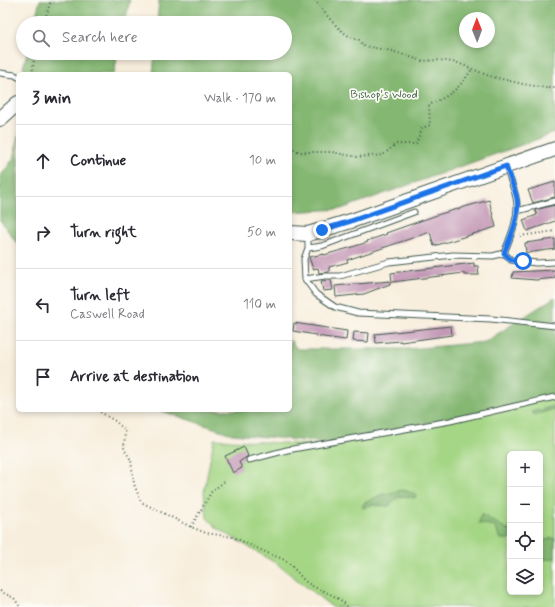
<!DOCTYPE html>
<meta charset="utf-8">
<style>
body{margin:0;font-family:Mynerve,sans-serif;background:#f7f7f7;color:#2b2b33}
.controls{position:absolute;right:12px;bottom:12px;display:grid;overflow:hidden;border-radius:6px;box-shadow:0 2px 6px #0003}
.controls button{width:36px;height:36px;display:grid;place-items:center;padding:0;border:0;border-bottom:1px solid #e1e1e2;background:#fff;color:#2b2b33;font:20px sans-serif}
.compass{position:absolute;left:459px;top:12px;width:36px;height:36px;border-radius:50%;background:#fff;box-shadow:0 2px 6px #0003;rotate:359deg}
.stop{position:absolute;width:12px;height:12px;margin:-9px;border:3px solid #1a73e8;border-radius:50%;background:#fff}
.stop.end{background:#1a73e8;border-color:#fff;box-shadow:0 1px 4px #0008}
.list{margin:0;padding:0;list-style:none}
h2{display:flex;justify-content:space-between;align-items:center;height:52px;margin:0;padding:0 16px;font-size:17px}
h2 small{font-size:13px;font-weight:400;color:#7c7c81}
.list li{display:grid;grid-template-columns:26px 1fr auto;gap:12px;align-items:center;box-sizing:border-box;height:72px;padding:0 16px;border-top:1px solid #e1e1e2}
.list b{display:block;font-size:15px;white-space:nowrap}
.list p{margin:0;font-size:13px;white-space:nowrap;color:#7c7c81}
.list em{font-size:13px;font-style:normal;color:#7c7c81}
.icon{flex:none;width:22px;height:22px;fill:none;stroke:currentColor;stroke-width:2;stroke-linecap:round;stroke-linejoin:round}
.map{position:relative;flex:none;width:555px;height:607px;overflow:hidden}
.search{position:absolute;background:#fff;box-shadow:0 2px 6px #0003;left:16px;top:16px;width:276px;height:44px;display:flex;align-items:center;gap:10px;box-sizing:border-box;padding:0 14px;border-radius:22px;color:#7c7c81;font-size:15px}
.panel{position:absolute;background:#fff;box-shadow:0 2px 6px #0003;left:16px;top:72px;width:276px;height:340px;border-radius:6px}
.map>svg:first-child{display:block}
.green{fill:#a5d685;stroke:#628a5c;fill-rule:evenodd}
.forest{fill:#84b772;stroke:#527a53;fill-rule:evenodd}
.building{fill:#c397b5}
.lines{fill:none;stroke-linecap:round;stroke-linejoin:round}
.lane-casing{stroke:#40584d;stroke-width:7}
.secondary-casing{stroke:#40584d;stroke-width:16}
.path{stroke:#40584d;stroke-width:2;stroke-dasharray:1 3;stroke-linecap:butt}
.lane{stroke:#fff;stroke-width:5}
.secondary{stroke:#fff;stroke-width:14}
.route{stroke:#1a73e8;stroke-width:5}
.labels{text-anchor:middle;stroke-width:3.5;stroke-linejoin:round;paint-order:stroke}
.park-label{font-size:12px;fill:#406348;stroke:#fdfcf7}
</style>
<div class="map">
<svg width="555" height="607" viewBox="0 0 555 607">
<rect width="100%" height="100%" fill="#fdfcf7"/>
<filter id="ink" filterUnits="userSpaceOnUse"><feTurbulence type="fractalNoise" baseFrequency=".025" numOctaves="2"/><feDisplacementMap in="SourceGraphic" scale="8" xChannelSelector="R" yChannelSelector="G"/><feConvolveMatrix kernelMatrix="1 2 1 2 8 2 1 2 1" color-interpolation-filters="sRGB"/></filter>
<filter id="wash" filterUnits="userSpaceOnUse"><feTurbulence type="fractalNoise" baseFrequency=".012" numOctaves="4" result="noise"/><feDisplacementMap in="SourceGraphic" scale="16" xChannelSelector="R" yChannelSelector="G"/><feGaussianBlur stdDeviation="0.9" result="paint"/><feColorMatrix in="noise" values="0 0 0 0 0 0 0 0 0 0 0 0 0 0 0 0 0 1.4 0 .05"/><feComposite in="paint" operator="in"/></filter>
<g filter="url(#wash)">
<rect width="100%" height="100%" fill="#f8eedd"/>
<path class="green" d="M555,397V607H332L277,564L217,528L207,518L204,492L214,439L332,446ZM510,454H540V592H510Z"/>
<path class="forest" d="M40,0H130L125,23H34Z
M159,0H555V133L341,209L290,212V74H153L155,53H285V23H157ZM465,18H489V42H465Z
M27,53H118L114,74H32L23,68Z
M18,136V245L0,220V177L13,159Z
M555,297V396L331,443L232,434L159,410H290V340L297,349H409L485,342Z
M555,406V409L534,415L531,412Z
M403,490L416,494L415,498C402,495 397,495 389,506L371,505L363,508V504L380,495Z
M481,514L510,531V539H501L494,526L479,523Z
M552,538L555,539V558L540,560V542Z"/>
<g id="blocks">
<path class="building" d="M555,182V197L533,203L528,190Z
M489,200L496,227L434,246L430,232L347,260L348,262L329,267V272L319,273L318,268L313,269L309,257L324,254V255L349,248L368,242L367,241L387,234L386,233L440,214Z
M555,205V221L527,231L523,220L537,215L535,210Z
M555,239V249L526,253L525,243Z
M474,263V266H478L479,275H464V273L392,282L391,273Z
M555,270V278L536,280L512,278L513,272Z
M331,280L333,290L323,291L321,281Z
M390,281V284L364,294L336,297L335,286Z
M294,323L347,331L346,340L316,336V335L293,331Z
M451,326L452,335L401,342V341L376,343L375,334Z
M354,332L369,333L368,342L353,341Z
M244,447L248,456L239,462L242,468L233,473L225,456Z"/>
</g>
</g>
<g filter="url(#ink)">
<use href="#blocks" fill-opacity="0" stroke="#40584d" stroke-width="1"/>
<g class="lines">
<defs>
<path id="lane" d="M0,73L15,75L18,77
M517,211L555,201
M308,235V248L304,259L305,279L316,294L335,307L358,313L491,319L555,326
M308,248L322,246L414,212
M504,253C511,236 520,215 516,198C514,187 509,177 506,167
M305,279L325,276H340L389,262L453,255L493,256L504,253L511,260L536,263L555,262
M249,460L287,450L450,421L555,397"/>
<path id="secondary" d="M0,119L18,103
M290,233L308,234L351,221L555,149"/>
</defs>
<use href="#lane" class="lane-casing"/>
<use href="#secondary" class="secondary-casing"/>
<path class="path" d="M315,0C324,12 343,38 359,40L364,46L392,51L422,61L440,60L458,63L489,76L523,84L546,88H555
M44,23L51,0
M32,74L35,53
M290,147L299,152H332L357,157L383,155L396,144H416L422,128L430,125L429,105C451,95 458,90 472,69
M520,236L555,231
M97,410L115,421L125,430L124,449L131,460L134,484L141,502L191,527L206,533L233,537L274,556C289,559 295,571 305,581C318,592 335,592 348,607
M191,527L212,491L224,482
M0,591L14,598L20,607"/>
<use href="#lane" class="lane"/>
<use href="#secondary" class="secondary"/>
</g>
</g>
<g class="lines" filter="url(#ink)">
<path class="route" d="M322,230L351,221L506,166C509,177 515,188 517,199C520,216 511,236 504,253L511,260L523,261"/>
</g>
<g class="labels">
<g class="park-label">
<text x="384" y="98">Bishop's Wood</text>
</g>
</g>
</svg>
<div class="controls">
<button>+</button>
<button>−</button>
<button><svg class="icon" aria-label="locate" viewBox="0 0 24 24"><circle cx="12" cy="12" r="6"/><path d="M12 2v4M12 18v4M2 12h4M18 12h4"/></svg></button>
<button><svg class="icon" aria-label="layers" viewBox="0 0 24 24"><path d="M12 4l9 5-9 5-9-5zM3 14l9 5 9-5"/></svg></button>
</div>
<svg class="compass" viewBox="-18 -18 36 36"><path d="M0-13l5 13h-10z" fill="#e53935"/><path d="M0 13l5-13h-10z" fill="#7c7c81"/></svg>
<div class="stop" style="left:523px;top:261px"></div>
<div class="stop end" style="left:322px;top:230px"></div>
<div class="search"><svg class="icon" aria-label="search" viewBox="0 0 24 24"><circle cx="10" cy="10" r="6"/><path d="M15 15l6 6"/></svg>Search here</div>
<section class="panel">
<h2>3 min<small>Walk · 170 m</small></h2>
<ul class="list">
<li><svg class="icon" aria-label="ahead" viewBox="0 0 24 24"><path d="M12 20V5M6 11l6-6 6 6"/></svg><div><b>Continue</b></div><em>10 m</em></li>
<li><svg class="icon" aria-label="right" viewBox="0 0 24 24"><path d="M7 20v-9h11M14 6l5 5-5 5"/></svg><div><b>Turn right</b></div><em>50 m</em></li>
<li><svg class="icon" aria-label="left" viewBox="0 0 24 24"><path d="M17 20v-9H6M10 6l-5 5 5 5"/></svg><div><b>Turn left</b><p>Caswell Road</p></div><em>110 m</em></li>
<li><svg class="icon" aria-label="arrive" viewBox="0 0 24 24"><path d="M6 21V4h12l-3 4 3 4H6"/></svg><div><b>Arrive at destination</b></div></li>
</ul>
</section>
</div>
